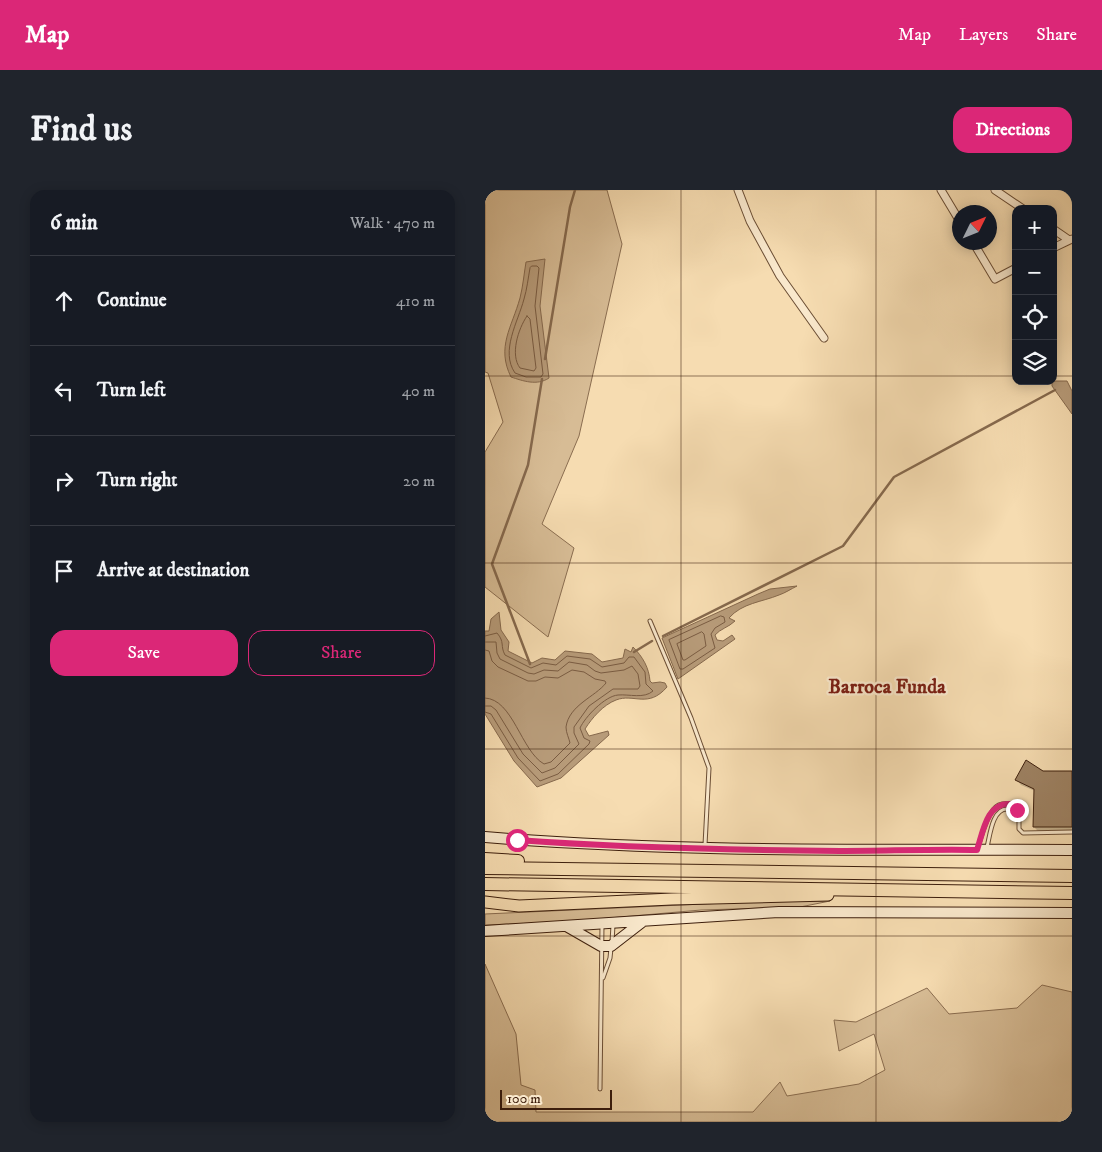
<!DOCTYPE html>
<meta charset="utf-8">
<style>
body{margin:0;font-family:"IM FELL DW Pica",serif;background:#20242c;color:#f1f3f6}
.controls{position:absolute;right:15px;top:15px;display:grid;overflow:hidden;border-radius:10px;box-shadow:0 2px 12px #0003}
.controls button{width:45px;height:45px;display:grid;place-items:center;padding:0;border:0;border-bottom:1px solid #363941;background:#171b24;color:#f1f3f6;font:25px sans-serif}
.compass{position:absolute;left:467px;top:15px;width:45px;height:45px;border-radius:50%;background:#171b24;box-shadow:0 2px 12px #0003;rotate:47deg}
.scale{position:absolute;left:15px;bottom:12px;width:112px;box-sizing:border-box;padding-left:5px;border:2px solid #3d1e0c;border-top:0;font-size:14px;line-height:18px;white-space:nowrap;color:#3d1e0c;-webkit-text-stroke:4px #f9e8cc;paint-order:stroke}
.stop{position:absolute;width:15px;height:15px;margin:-11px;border:4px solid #db2777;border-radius:50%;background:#fff}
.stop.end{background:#db2777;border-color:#fff;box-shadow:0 1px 5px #0008}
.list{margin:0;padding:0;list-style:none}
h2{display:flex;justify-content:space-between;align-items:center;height:65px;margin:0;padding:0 20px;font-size:21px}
h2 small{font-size:16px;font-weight:400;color:#9ea1a6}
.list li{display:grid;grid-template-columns:32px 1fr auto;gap:15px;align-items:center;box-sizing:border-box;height:90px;padding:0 20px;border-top:1px solid #363941}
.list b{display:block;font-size:19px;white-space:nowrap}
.list em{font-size:16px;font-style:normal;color:#9ea1a6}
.actions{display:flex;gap:10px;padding:15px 20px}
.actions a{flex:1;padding:11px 0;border:1px solid #db2777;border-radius:15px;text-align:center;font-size:18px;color:#db2777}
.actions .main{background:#db2777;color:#fff}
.icon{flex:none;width:28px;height:28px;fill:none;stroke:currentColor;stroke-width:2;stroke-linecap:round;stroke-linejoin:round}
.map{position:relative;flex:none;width:587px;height:932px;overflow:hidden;border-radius:15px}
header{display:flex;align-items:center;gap:30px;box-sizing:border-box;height:70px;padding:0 25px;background:#db2777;color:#fff}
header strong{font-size:24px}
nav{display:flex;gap:28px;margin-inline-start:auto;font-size:18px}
.intro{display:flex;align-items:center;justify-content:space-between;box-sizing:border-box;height:120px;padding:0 30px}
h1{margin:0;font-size:35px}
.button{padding:12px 22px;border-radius:15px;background:#db2777;color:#fff;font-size:18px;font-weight:700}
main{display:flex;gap:30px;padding:0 30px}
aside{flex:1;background:#171b24;border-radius:15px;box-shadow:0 2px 12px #0003}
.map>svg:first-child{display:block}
.green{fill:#d7bc95;stroke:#8a6d50}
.water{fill:#b79b79;stroke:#86694d}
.shadow{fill:#0003}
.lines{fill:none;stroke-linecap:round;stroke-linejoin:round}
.shore{stroke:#7a5c42;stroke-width:1}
.stream{stroke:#86694d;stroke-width:2.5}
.building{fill:#9d8162;stroke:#3d1e0c}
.lane-casing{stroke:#6b4e35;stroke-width:5}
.street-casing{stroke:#6b4e35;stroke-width:9}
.secondary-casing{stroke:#3d1e0c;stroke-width:12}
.primary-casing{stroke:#3d1e0c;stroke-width:13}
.highway-casing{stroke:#3d1e0c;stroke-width:14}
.lane{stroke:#f9e8cc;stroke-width:3}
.street{stroke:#f9e8cc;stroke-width:7}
.secondary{stroke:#f9e8cc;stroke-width:10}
.primary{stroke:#f6dcb1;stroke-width:11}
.highway{stroke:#f6dcb1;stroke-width:12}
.route{stroke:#db2777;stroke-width:6}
.grid{fill:none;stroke:#3d1e0c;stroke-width:1;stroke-opacity:0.55}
.labels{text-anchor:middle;stroke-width:4.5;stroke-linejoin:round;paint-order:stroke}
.quarter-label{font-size:20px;font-weight:bold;fill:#7a1f14;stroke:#f9e8cc}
</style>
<header>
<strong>Map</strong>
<nav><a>Map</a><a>Layers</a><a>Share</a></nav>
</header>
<div class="intro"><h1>Find us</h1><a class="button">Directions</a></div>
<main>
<aside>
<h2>6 min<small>Walk · 470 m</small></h2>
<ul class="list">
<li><svg class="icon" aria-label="ahead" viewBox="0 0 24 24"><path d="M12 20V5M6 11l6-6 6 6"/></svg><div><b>Continue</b></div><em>410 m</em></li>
<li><svg class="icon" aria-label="left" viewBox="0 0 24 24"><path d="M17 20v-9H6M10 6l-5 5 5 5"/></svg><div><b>Turn left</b></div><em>40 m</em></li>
<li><svg class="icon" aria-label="right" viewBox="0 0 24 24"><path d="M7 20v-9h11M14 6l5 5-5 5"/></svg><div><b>Turn right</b></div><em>20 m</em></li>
<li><svg class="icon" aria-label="arrive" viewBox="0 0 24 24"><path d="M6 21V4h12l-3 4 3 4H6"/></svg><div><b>Arrive at destination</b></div></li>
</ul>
<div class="actions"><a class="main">Save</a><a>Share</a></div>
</aside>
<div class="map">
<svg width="587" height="932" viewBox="0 0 587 932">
<rect width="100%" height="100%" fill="#f6dcb1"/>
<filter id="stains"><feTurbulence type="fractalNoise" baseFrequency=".004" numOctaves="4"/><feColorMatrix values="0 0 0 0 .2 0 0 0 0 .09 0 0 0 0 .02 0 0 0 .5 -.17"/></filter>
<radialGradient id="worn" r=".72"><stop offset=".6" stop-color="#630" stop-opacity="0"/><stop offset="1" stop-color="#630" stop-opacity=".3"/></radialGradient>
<path class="green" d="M0,0H122L137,54L94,246L57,334L89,358L63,447L0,397V262L18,232L3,183L0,182Z
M345,711L315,717L216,720L78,732L0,735V724L262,712Z
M0,774L31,844L36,895L50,900L51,922H268L295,892L302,906L374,894L400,880L389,844L354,861L349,830L371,832L442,798L464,824L532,818L557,795L587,802V932H0Z"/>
<path class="water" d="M60,69L55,116L64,188C52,196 38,191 26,187C11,157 27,137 35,108C38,96 39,84 41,72Z
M567,191H582L587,201V224L567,196Z
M312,396C306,399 300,403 294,405C277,412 257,413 244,428L250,431C244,437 235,439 230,445L232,450L238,451L247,445L250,449L193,489L177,448L273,404L285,399Z
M14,422L16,440L24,452L23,461L47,473L57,468L70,470L80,461L107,464L117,472L138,468L140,459L146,462L148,457C158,467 164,478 165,491L167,493L175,492L180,493L182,497C163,519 149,503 131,510C118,515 107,528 100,539L104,546L123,541L124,545L76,588L52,597L29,571L0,524V441H4L6,429Z"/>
<path class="shadow" d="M587,582V641L554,642L549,637L550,601L536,595L532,590L558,583Z"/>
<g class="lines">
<path class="shore" d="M47,76H52L54,78L50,116L58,184L56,187H41L30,183C15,161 33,132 39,109C42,99 43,89 45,78Z
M42,126L45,129L51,178L49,181L35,178C25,165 33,139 42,126Z
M236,426L239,427L240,432L230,438L226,444L230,458L198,479H195L184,450Z
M217,442L219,444L221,456L200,470H198L192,454Z
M0,446L12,443C20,452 15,456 20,465L46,478L58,473L71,475L82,466L105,469L117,477L139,473L144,467H149L160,482L161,494L168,501C159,509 144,504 133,505C120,506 100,527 95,538L99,548L105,551L104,554L73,584L55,591L33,568L6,524L0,522
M0,452H11L12,463L15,469L43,483L49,484L59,480L73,481L84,472L102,475L110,481L116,483L139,480L147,476L153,484L155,496L153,499H128L104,516L89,537V543L94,554L70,578L57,583L38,564L11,520L6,516H0
M0,460L4,461L7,471L13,477L43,491H51L60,487L73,488L87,480L99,482L110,489L120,491L121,493C110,507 84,515 81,537C81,543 84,548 85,553L66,572L59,574C36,561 28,509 0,508"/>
<path class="stream" d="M60,169L85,17L90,0
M178,446L358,356L409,287L570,200
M149,462L167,451
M45,474L7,374L43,275L57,189"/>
</g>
<path class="building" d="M541,570L558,581H587V637H548L549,599L530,590Z"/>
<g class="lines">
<defs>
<path id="lane" d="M165,431L206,528L224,578L220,655
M493,657C497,645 500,630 508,620C514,612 531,610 534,623C534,627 534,634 534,639L538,643L587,642
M502,657C505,646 507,619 522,619C527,619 529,620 532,624
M127,752L128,735
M118,788L125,768L126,758
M115,899L117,735"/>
<path id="street" d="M253,0L265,31L295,86L339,148
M456,0L474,30
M510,0L538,19
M568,39L584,50
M488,52L510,89L531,78
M568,58L587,49"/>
<path id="secondary" d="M0,647C195,663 391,659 587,660
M83,737L116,756H126L157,732
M0,741L294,722L587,723"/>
<path id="primary" d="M0,712L34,716L187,709L343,705"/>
<path id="highway" d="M0,669L33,671
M0,678L587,686
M0,694L587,703"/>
</defs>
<use href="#lane" class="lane-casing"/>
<use href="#street" class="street-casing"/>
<use href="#secondary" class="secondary-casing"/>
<use href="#primary" class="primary-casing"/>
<use href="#highway" class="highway-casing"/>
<use href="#lane" class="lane"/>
<use href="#street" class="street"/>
<use href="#secondary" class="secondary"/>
<use href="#primary" class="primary"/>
<use href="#highway" class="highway"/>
</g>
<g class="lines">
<path class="route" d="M32,650C140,658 248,660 355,661C401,661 446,659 492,660C498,642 502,612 525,614L532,620"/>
</g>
<path class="grid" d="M196,0V932M391,0V932M0,186H531M568,186H587M0,373H587M0,559H587M0,746H587"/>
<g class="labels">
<g class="quarter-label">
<text x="402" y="503">Barroca Funda</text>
</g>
</g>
<rect width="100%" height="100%" filter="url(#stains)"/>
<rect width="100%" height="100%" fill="url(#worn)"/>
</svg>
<div class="controls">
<button>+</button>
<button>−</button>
<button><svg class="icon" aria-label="locate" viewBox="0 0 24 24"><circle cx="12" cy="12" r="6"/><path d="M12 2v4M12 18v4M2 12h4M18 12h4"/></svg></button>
<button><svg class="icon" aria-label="layers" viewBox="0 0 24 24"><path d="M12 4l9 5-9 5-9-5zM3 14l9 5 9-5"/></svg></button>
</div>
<svg class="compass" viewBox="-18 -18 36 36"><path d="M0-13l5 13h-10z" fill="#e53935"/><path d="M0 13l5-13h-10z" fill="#9ea1a6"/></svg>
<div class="scale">100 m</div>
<div class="stop" style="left:32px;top:650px"></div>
<div class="stop end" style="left:532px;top:620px"></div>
</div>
</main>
